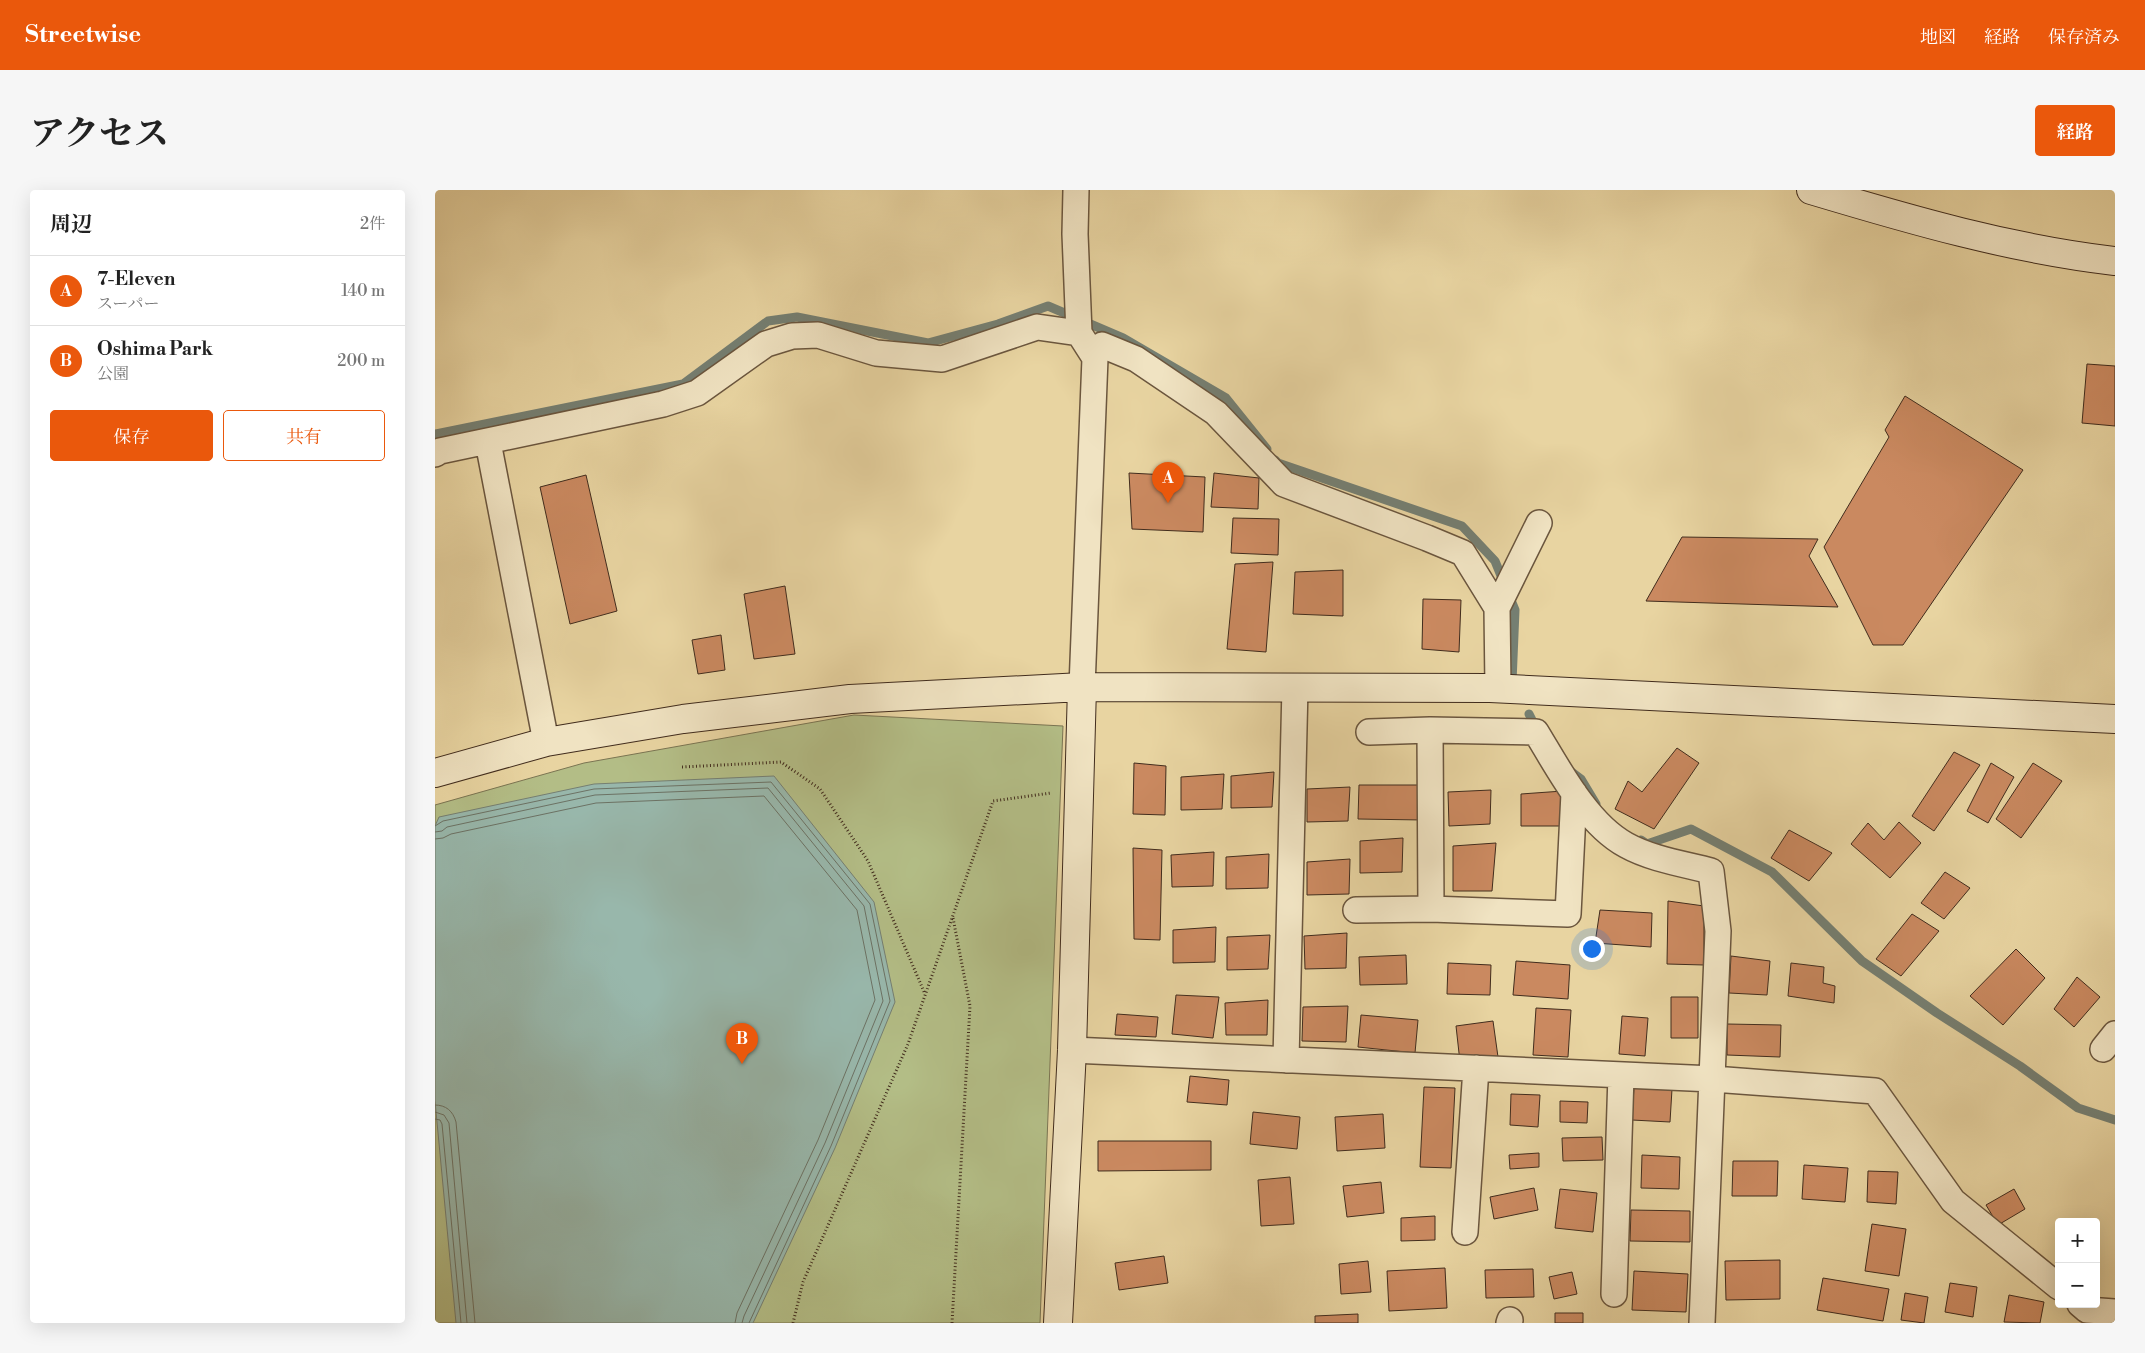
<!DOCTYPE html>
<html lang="ja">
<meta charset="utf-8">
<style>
body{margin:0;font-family:"Libre Bodoni","Noto Serif JP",serif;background:#f6f6f6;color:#222}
.controls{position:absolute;right:15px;bottom:15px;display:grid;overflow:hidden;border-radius:5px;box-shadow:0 5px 20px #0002}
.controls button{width:45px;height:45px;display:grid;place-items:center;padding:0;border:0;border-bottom:1px solid #e0e0e0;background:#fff;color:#222;font:25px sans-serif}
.you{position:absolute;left:1156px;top:758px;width:18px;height:18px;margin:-12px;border:4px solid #fff;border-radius:50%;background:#1a73e8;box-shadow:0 0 0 8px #1a73e833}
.badge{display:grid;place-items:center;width:32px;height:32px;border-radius:50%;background:#ea580c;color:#fff;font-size:16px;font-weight:700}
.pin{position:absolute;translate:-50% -41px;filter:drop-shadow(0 1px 2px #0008)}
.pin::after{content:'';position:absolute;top:26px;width:18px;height:15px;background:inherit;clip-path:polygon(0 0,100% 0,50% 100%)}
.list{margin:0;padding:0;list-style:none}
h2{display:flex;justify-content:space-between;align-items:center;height:65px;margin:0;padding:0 20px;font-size:21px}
h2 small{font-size:16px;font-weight:400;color:#767676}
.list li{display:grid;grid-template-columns:32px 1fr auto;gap:15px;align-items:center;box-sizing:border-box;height:70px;padding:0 20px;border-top:1px solid #e0e0e0}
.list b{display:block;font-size:19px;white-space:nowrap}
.list p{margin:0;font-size:16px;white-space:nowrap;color:#767676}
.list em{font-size:16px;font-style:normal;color:#767676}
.actions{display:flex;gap:10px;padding:15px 20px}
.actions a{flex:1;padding:11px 0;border:1px solid #ea580c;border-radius:5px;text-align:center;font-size:18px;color:#ea580c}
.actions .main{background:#ea580c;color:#fff}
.map{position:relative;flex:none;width:1680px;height:1133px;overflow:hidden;border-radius:5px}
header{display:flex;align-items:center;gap:30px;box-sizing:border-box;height:70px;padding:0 25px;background:#ea580c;color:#fff}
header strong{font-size:24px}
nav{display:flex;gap:28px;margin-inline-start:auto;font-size:18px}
.intro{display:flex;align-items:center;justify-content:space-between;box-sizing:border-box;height:120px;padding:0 30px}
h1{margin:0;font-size:35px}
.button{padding:12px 22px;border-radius:5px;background:#ea580c;color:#fff;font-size:18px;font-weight:700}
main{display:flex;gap:30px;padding:0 30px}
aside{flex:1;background:#fff;border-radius:5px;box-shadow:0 5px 20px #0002}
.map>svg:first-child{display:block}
.green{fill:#b3bd86;stroke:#7a7452}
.water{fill:#98b7ab;stroke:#757f72}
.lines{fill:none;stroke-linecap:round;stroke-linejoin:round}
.shore{stroke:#6c7264;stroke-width:1}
.stream{stroke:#757f72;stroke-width:9}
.building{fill:#ca8960;stroke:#412c1d}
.street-casing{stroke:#6b563e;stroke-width:28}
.secondary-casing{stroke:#412c1d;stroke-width:30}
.path{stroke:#412c1d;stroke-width:3;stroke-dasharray:1 2.5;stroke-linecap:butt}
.street{stroke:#f0e3c2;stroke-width:25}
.secondary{stroke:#f0e3c2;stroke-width:28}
</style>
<header>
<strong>Streetwise</strong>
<nav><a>地図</a><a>経路</a><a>保存済み</a></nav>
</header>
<div class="intro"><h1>アクセス</h1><a class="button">経路</a></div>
<main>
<aside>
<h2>周辺<small>2件</small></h2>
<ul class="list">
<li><span class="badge">A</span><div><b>7-Eleven</b><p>スーパー</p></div><em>140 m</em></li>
<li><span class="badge">B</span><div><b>Oshima Park</b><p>公園</p></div><em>200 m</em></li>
</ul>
<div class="actions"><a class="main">保存</a><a>共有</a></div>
</aside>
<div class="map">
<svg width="1680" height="1133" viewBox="0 0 1680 1133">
<rect width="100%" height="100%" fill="#e8d4a1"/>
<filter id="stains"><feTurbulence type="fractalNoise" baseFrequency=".004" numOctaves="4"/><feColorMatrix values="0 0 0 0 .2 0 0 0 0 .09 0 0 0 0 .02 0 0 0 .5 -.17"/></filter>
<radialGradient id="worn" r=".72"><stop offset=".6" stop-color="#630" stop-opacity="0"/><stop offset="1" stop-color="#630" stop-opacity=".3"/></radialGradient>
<path class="green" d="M419,525L628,536L605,1133H0V615L149,573Z"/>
<path class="water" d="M339,586L439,712L460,812L400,958L318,1133H21L0,911V636L4,627L159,594Z"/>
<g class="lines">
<path class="shore" d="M0,636L8,631L159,599L336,592L435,714L455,811L396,956L314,1133
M0,642L7,641L12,637L160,605L333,598L429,716L448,811L390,953L309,1126L307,1133
M0,649L8,648L16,644L161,613L329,606L422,720L440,810L383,950L302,1123L300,1133
M0,915C11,915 18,921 21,932L40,1133
M0,922L9,925L14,933L32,1133
M0,929L5,930L7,934L26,1133"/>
<path class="stream" d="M0,244L248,194L333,131L362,127L493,153L563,134L613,116L688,148L791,208L832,259
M840,270L843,273L1027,336L1060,371L1080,420L1077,492
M1094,524L1102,540
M1134,580L1146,589L1161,614
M1206,650L1212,654L1256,639L1337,682L1427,771L1502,823L1585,876L1643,918L1680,930"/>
</g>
<path class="building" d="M1652,174L1680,176V236L1647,233Z
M1470,206L1588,280L1468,455H1438L1389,357L1454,247L1450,240Z
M694,283L770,287L768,342L697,339Z
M779,283L824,288L823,319L776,317Z
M151,285L182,421L135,434L105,297Z
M798,328L844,329L843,365L796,363Z
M1247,347L1383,349L1374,366L1403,417L1211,411Z
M838,372L831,462L792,459L800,374Z
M908,380V426L858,424L860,382Z
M350,396L360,464L319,469L309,404Z
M988,409L1026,410L1024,462L987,459Z
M286,445L290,480L263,484L257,450Z
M1242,558L1264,573L1219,639L1180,619L1193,591L1207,602Z
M1519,562L1545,575L1499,641L1477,626Z
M699,573L731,576L730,625L698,624Z
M1556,573L1579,587L1553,633L1532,621Z
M1598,573L1627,591L1586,648L1561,629Z
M839,582L837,617L796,618V586Z
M789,584L787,619L746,620V587Z
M924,595H989L988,630L923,629Z
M915,597L913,631L872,632V599Z
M1056,600L1055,634L1014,636L1013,602Z
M1128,601L1127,636H1086V604Z
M1464,632L1486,653L1455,688L1416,654L1433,633L1449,650Z
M1354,640L1397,663L1374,691L1336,668Z
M968,648L967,682L925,683V651Z
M1061,653L1057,701H1018V656Z
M698,658L727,660L725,750L699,749Z
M779,662L778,696L737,697L736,665Z
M834,664L833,698L791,699V667Z
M915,669L914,704L872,705V672Z
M1510,682L1535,698L1509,729L1486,713Z
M1233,711L1269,716V775L1232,774Z
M1165,720L1217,723L1216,757L1160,753Z
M1477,724L1504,741L1466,786L1441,769Z
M781,737L780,772L738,773V740Z
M912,743L911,778L870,779L869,746Z
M835,745L833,779L792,780V747Z
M1581,759L1610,788L1568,835L1535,806Z
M971,765L972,794L925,795L924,767Z
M1296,766L1335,771L1332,805L1294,803Z
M1081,771L1135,775L1133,809L1078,805Z
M1013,773L1056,775L1055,805L1012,804Z
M1356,773L1389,777L1388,793L1400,796L1399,813L1353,806Z
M1642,787L1665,807L1639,837L1619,819Z
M741,805L784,807L778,848L737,844Z
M1236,807H1263V848H1236Z
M833,810L832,845H791L790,813Z
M913,816L911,852L867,851L868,817Z
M1101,818L1136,820L1133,867L1098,865Z
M682,824L723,827L721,847L680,845Z
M926,825L983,830L980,863L923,857Z
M1187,826L1213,828L1210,866L1184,864Z
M1058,831L1063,867L1025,872L1021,836Z
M1292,834L1346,835L1345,867L1292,865Z
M755,886L794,890L792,915L752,912Z
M989,897L1020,898L1016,978L985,977Z
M1199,897L1237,899L1235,932L1197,930Z
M1076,904L1105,905L1103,937L1075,935Z
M1125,911L1153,912L1152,933L1125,932Z
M818,922L865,927L862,959L815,954Z
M948,924L950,958L902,961L900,927Z
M1167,947L1168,970L1128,971L1127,948Z
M663,951H776V980L663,981Z
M1104,963V977L1075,979L1074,965Z
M1207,965L1245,967L1244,999L1206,998Z
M1298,971H1343L1342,1006H1297Z
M1369,975L1413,978L1410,1012L1367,1009Z
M1433,981L1463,982L1461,1014L1432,1012Z
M855,987L859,1034L826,1036L823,990Z
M946,992L949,1023L912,1027L908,996Z
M1099,998L1103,1020L1059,1029L1055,1007Z
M1125,999L1162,1003L1158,1042L1120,1038Z
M1579,999L1590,1019L1563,1035L1551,1015Z
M1196,1020L1255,1021V1052L1195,1051Z
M1000,1026V1050L966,1051V1028Z
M1437,1034L1471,1039L1464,1086L1430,1081Z
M729,1066L733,1093L684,1100L680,1073Z
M1345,1070V1109L1291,1110L1290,1071Z
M933,1071L936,1102L906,1104L904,1074Z
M1010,1078L1012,1118L954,1121L952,1081Z
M1098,1079L1099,1107L1051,1108L1050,1080Z
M1199,1081L1253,1084L1251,1122L1197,1120Z
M1137,1082L1142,1104L1119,1109L1114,1087Z
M1388,1088L1454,1099L1448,1131L1382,1120Z
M1515,1093L1542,1097L1538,1127L1510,1122Z
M1470,1103L1493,1107L1489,1133L1466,1130Z
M1574,1105L1609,1112L1605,1133L1569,1132Z
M1120,1123H1148V1133H1120Z
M923,1124V1133H880V1126Z"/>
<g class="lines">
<defs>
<path id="street" d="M641,0L640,44L644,143L660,168L647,497
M657,163L667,155L701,169L781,223L849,294L992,348L1028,363L1062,418L1063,498
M53,252L111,552
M0,264L5,261L228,214L262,203L331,154L357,146L383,145L441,163L507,169L602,137L644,143
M1062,418L1104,333
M995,540L996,719
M934,542L995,540L1101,542C1123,578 1152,634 1191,655C1216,669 1249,674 1276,681L1283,741L1267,1133
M921,720L996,719L1133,724L1139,603
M1668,859L1680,844
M637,860L1278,889L1440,901L1518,1011L1624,1097
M851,870L860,497
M1030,1042L1041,878
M1179,1104L1186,885
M1645,1114L1652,1120L1680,1122
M1074,1133L1075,1130"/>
<path id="secondary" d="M1376,0C1476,30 1576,59 1680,71
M0,583L111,552L248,529L415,509L647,497L1055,498L1680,529
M623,1133L637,860L647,497"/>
</defs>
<use href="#street" class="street-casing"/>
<use href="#secondary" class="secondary-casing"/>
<path class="path" d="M247,577L346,572L385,599L433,671L490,804
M358,1133L368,1092L473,854L558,611L616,603
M517,1133L535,816L518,728"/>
<use href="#street" class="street"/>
<use href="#secondary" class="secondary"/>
</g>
<rect width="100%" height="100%" filter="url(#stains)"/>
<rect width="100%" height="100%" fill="url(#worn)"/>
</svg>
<div class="controls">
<button>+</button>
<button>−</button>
</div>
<div class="you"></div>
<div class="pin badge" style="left:733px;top:313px">A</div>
<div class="pin badge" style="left:307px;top:874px">B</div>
</div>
</main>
